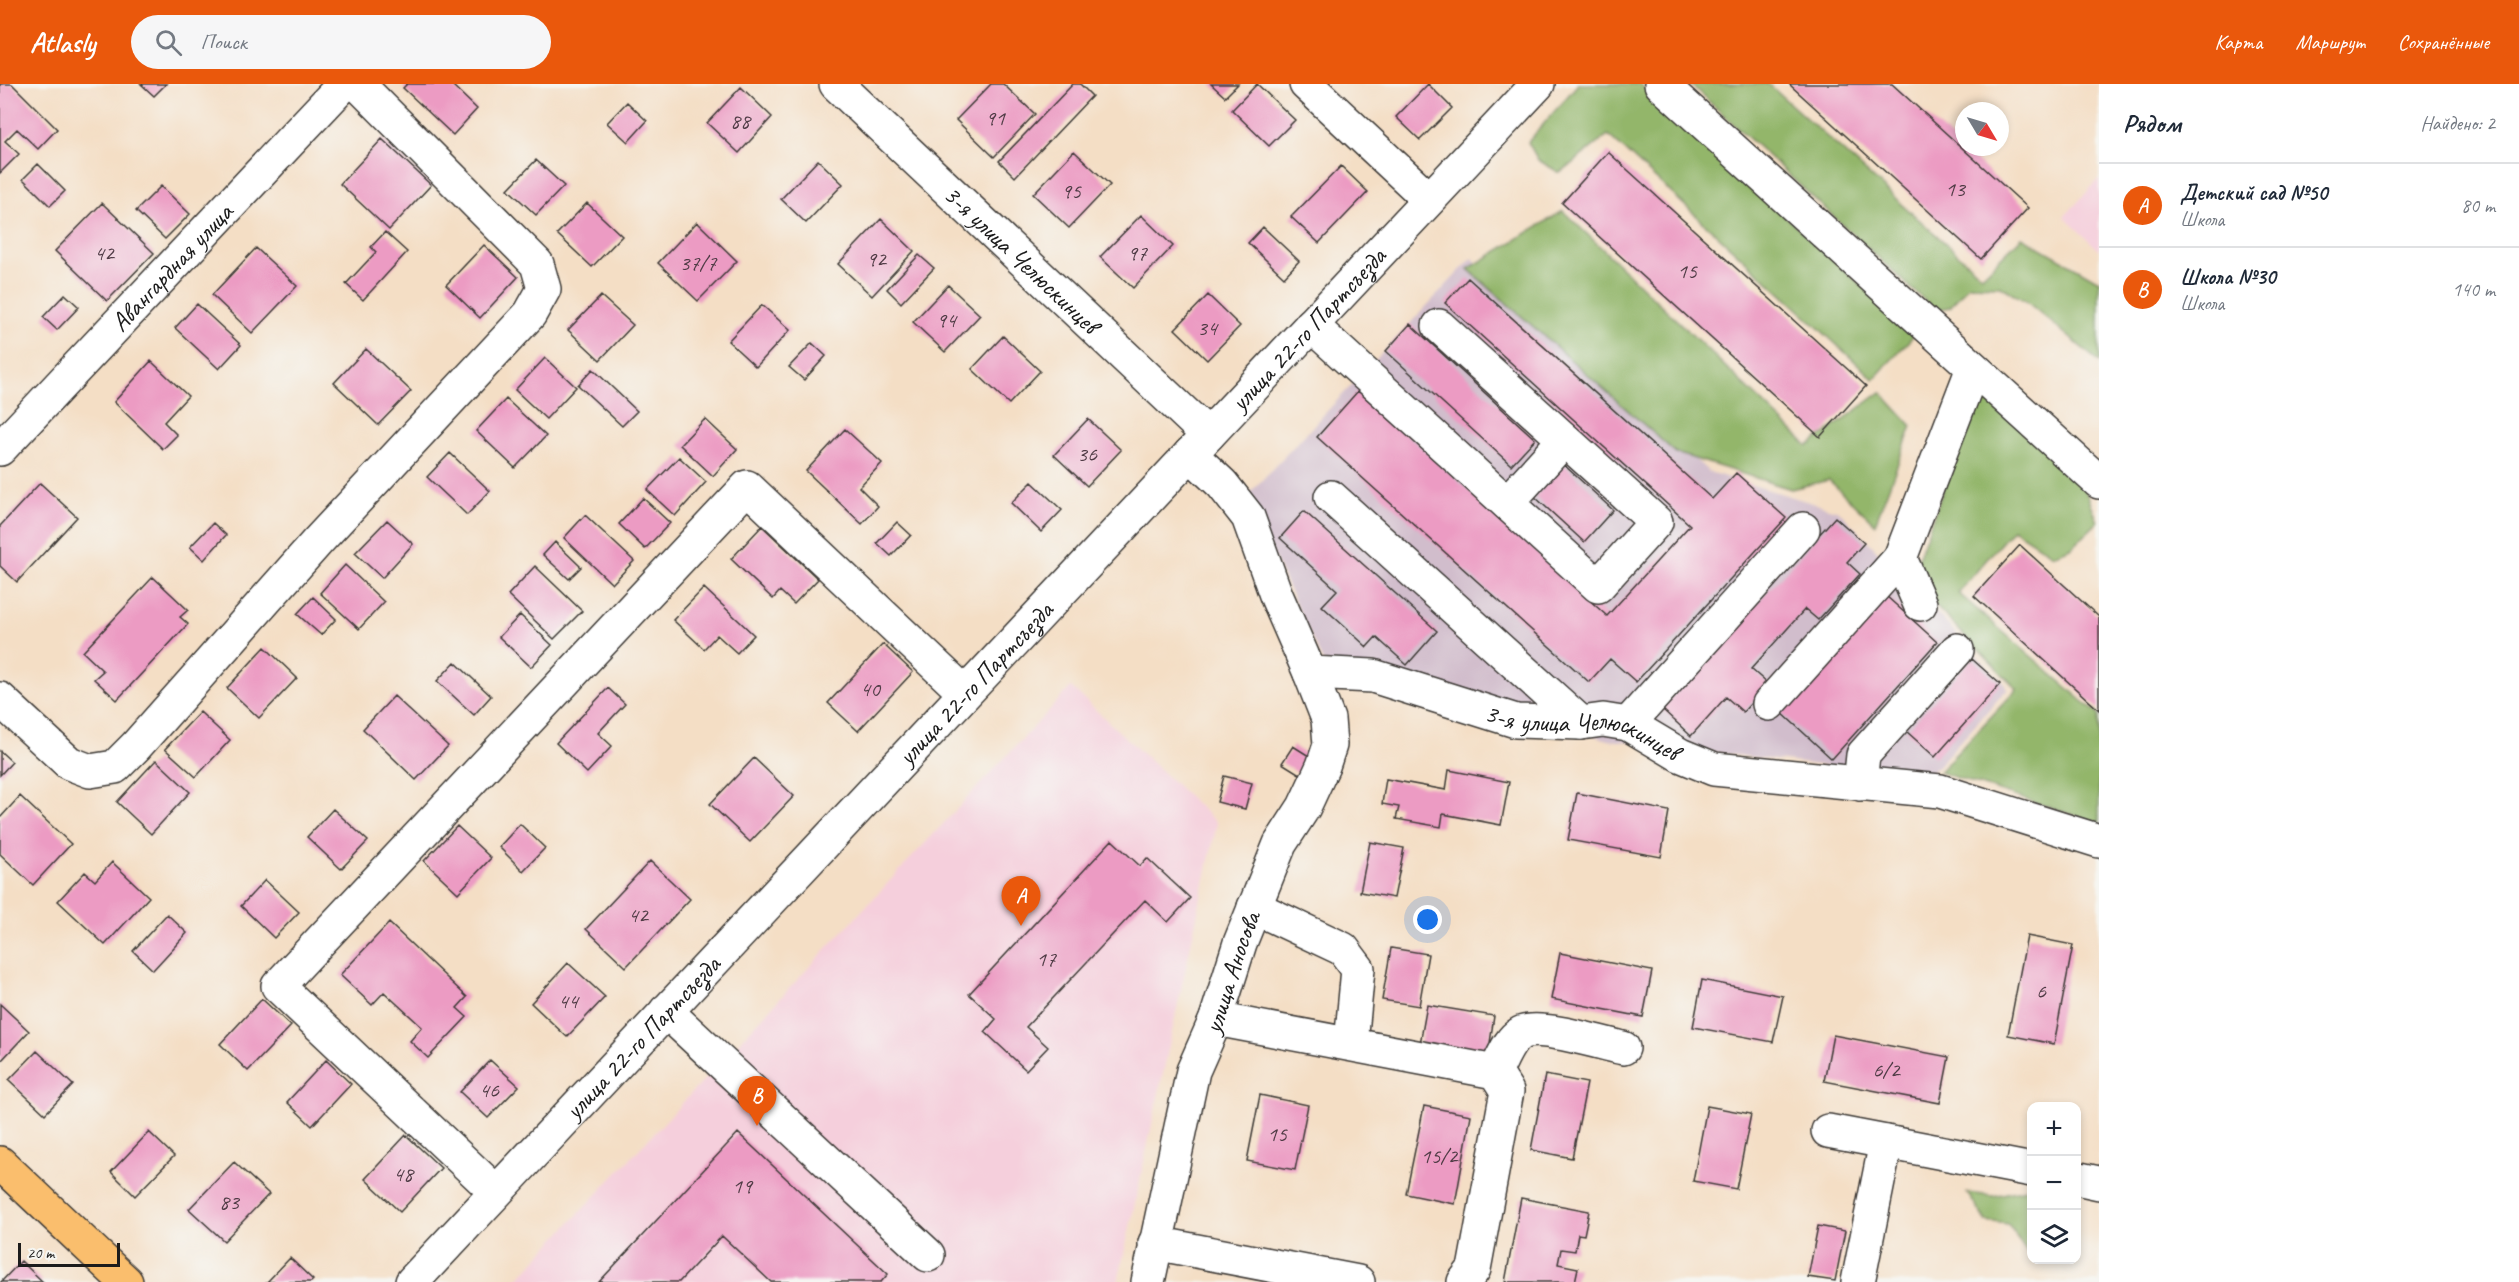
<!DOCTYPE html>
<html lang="ru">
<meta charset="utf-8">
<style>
body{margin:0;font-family:Caveat,sans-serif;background:#f6f6f7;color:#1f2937}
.controls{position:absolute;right:18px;bottom:18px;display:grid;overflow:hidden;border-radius:12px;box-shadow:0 3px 9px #0003}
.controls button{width:54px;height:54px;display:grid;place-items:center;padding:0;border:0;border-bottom:2px solid #e0e1e3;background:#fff;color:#1f2937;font:30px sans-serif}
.compass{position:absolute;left:1955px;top:18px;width:54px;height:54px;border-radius:50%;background:#fff;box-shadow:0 3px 9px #0003;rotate:128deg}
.scale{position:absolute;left:18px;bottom:15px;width:102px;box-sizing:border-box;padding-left:6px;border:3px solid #1c1c1c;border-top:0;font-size:16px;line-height:21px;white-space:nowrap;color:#1c1c1c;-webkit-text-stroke:4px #f6f6f2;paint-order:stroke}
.you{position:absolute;left:1428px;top:836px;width:21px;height:21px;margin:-15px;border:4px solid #fff;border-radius:50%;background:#1a73e8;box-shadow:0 0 0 9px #1a73e833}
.badge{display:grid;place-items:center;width:39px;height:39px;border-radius:50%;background:#ea580c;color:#fff;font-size:20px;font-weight:700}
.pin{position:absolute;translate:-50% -50px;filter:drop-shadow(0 2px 3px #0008)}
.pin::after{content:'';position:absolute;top:32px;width:21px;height:18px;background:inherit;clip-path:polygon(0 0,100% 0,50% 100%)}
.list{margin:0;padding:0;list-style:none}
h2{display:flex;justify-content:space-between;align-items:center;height:78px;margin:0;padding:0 24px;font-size:26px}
h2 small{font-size:20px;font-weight:400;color:#747a83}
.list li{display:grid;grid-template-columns:39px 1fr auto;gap:18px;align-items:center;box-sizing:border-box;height:84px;padding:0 24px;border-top:2px solid #e0e1e3}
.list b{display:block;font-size:22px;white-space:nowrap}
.list p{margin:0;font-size:20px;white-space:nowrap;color:#747a83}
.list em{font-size:20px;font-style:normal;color:#747a83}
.icon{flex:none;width:33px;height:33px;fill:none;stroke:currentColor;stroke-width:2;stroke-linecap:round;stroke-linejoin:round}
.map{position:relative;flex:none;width:2099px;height:1198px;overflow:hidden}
header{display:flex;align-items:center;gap:36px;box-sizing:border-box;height:84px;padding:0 30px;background:#ea580c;color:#fff}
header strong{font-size:28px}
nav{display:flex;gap:33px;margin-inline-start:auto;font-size:21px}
.search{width:420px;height:54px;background:#f6f6f7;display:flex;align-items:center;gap:15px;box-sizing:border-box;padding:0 21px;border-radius:33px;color:#747a83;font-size:22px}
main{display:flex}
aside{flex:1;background:#fff}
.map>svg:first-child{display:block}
.built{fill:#f5cfdc}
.industrial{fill:#d1bdcc}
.forest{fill:#93b66b;stroke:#586944;stroke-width:1.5}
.building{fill:#ec9bc3}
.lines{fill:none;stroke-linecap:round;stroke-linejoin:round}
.minor-casing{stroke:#3c3935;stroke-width:36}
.major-casing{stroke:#3c3935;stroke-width:36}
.minor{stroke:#fff;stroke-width:33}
.major{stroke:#fabe6d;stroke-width:33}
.labels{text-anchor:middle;stroke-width:4.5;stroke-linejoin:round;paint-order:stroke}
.number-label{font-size:22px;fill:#503c46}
.street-label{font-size:26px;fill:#1c1c1c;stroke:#f6f6f2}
</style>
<header>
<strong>Atlasly</strong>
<div class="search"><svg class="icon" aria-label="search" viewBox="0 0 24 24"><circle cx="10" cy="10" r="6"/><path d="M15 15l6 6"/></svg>Поиск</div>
<nav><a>Карта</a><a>Маршрут</a><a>Сохранённые</a></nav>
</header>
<main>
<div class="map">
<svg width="2099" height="1198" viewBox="0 0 2099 1198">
<rect width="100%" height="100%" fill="#f6f6f2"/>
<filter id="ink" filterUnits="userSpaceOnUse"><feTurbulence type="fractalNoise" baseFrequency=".0167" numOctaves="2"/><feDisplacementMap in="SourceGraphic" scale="12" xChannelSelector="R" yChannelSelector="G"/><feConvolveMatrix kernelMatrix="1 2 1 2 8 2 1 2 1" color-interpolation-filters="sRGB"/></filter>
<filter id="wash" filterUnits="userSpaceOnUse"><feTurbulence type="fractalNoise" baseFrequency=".008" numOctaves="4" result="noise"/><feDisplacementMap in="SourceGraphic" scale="24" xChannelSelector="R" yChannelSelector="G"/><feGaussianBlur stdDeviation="1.35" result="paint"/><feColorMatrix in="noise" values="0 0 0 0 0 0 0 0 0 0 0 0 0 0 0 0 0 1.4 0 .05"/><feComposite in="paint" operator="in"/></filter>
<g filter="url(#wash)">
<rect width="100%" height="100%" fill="#f4dec5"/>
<path class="built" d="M2099,95V166L2064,133Z
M1071,603L1217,739L1118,1198H515Z"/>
<path class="industrial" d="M1472,174L1709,388L1839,427L2008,604L1927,694L1609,656L1323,578L1246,413Z"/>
<path class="forest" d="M1578,0H1640L1915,250L1874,295L1608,51L1560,89L1538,76L1528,58Z
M1690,0H1768L1982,192L2022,153L2099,197V278L2027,218L2001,202L1968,201L1950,223L1935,226Z
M1563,127L1808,362L1881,308L1912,342L1875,440L1829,396L1791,405L1676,369L1468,185Z
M1980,306L2083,400L2098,438L2071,464L2053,471L2013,445L1958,509L2099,631V739L1939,688L2017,605L1910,496Z
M2031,1104V1169L2028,1170L2008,1140L1986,1137L1967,1109L1993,1112Z"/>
<g id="blocks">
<path class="building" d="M0,0H12L57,45L38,65L17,45L5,57L19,70L0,89Z
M141,0H166L154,12Z
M407,0H451L477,25L453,51L403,4Z
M991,0H1003L1035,30L994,73L956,36Z
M1073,0H1080L1092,12L1015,93L999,77Z
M1211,0H1238L1225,13Z
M1257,0L1295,36L1269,62L1232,26Z
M1428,0L1452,24L1420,56L1396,33Z
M1789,0H1892L2028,124L1981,175Z
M741,3L772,33L739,69L707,39Z
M627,18L647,37L628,58L607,39Z
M382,55L431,101L389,146L340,100Z
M1074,67L1110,101L1069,144L1033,110Z
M1608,68L1866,302L1820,353L1562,119Z
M536,76L564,102L536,131L508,105Z
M818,76L843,100L806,139L781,115Z
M38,80L65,107L50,122L23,95Z
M1341,82L1368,108L1319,159L1291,133Z
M161,102L190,130L165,155L136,127Z
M102,119L154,169L107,217L55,167Z
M587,119L622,152L592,183L557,150Z
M1141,131L1173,162L1133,204L1100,173Z
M881,135L914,167L872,212L838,180Z
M697,138L737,177L698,217L658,179Z
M1263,143L1299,177L1284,193L1248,159Z
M385,148L407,168L363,216L346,200L376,168L371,163Z
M484,161L518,193L480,234L446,201Z
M256,164L297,202L252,249L212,211Z
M919,171L934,184L901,219L887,205Z
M1468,194L1712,415L1736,389L1786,434L1636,598L1610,575L1589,598L1317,353L1358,307L1607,532L1690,441L1445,219Z
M948,201L980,231L945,268L913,238Z
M65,210L79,223L57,246L43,233Z
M1208,211L1240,242L1207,276L1175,245Z
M601,212L633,241L600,276L568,246Z
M197,220L241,261L219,285L175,244Z
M762,221L790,246L756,283L728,257Z
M1410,240L1535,355L1511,381L1386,267Z
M1003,252L1040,287L1009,320L972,285Z
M812,259L826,272L804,296L789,283Z
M366,265L411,307L378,341L334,299Z
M545,274L576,303L546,335L515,306Z
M151,277L188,312L164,338L177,351L163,365L114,318Z
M593,285L637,327L622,342L578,301Z
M506,315L546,352L515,384L476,347Z
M705,335L737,365L713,392L680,361Z
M1088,335L1121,366L1087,402L1054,371Z
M845,345L882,379L859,403L878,422L862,440L806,387Z
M450,369L490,407L467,431L427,393Z
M679,373L706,398L675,432L647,406Z
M1564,381L1613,426L1584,458L1535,413Z
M1032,398L1062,426L1041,448L1011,419Z
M40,399L77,433L17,498L0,482V442Z
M643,414L670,439L645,465L619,440Z
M1304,427L1437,547L1407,581L1376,553L1367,563L1322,522L1337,506L1280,454Z
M585,431L634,477L612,500L564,454Z
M1835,433L1864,459L1847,478L1860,490L1818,536L1805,525L1751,585L1768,600L1743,628L1726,613L1691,652L1662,625Z
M387,436L413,460L382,494L355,469Z
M897,438L911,451L891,472L877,459Z
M213,439L226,451L204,476L190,463Z
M762,442L818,495L794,520L780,507L773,515L731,475Z
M555,458L581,483L569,495L543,471Z
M2020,461L2099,533V626L1974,512Z
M345,481L384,518L359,545L320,509Z
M535,482L582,527L554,555L508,511Z
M153,493L188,526L180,533L188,540L117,616L94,595L103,587L83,568Z
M704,504L754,551L737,569L717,551L704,565L673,536Z
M1885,511L1937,558L1832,675L1781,628Z
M313,513L336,535L321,551L297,530Z
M520,531L552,561L531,583L499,553Z
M883,560L913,588L858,647L828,619Z
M265,563L297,594L259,634L227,604Z
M1972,575L2000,600L1935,673L1906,647Z
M455,578L491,612L474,631L437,597Z
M608,604L625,620L598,649L612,662L587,689L556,659Z
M394,612L448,662L416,696L363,645Z
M200,628L230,656L196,693L165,665Z
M1293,662L1317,677L1306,694L1282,679Z
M0,667L12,678L0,691Z
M754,674L794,712L750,758L710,720Z
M156,676L190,708L151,750L117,718Z
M1449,686L1509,698L1501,741L1443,730L1441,743L1396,735L1399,723L1382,720L1386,695L1446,706Z
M1224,692L1252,699L1245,725L1217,718Z
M1577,709L1669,727L1661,773L1568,756Z
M20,712L71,760L33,801L0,770V734Z
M333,725L368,757L341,785L307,753Z
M520,740L545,764L523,787L499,763Z
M457,742L491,774L458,809L424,777Z
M1112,756L1140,782L1147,774L1190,814L1168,838L1145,816L1026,943L1048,963L1026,986L985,948L996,935L969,910Z
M1370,758L1404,764L1394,814L1360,808Z
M650,777L690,815L626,883L586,845Z
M112,778L149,813L105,861L58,817L85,788L95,797Z
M265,796L299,828L274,854L241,822Z
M167,830L187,849L153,886L133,867Z
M389,839L467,913L457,924L467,933L428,974L410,957L422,943L384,908L372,921L340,891Z
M2027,852L2073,861L2054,960L2008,951Z
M1391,864L1428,870L1419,922L1382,916Z
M1560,869L1652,887L1643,933L1551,915Z
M568,879L605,913L567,953L531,919Z
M1702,896L1783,912L1773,958L1693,943Z
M262,915L291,942L248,987L220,960Z
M0,920L29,947L0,978Z
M1427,921L1494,932L1488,972L1420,960Z
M1833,951L1949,973L1940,1019L1824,997Z
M37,967L73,1001L45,1030L9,996Z
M326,976L351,1000L312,1042L287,1018Z
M490,976L519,1002L488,1034L460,1008Z
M1545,991L1587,999L1572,1074L1531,1066Z
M1260,1011L1308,1021L1295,1086L1247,1077Z
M1424,1022L1471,1031L1455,1120L1406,1110Z
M1707,1022L1751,1030L1736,1105L1693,1097Z
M149,1048L174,1072L135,1112L111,1088Z
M738,1049L888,1190L881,1198H771L722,1152L679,1198H599Z
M406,1051L441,1084L400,1128L365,1095Z
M234,1078L269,1110L224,1157L189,1125Z
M1521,1114L1589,1127L1584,1151L1578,1150L1575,1167L1561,1165L1558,1180L1578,1184L1575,1198H1505Z
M1818,1142L1845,1147L1835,1197L1808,1193Z
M290,1174L313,1196L311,1198H267Z
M21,1177L43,1198H1Z"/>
</g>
</g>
<g filter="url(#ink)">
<use href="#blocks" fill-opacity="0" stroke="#3c3935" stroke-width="1.5"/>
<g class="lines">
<defs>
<g id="minor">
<path id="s1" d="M836,0L1208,351"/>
<path d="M1306,0L1429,115"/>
<path d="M1661,0L2099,398"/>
<path d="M1311,241L1598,502L1656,438L1439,242"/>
<path id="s2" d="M0,365L344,0"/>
<path id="s3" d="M1190,370L1222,400L1248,433L1276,511L1310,589L1373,592L1516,637L1581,639L1603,636L1628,640L1680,671L1714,685L1940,707L2099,757"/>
<path d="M1331,413L1581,639"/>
<path d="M1507,419L1564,356"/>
<path d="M1920,520L1900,474L1973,284"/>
<path d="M0,615L69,679L90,687L115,683L136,662L318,457L530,230L544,205L537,180L358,0"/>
<path d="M1769,620L1900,474"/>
<path d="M1628,640L1803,445"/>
<path d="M1860,700L1863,671L1957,566"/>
<path d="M1254,823L1343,865L1358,885L1351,960"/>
<path d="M666,927L928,1171"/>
<path d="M1216,935L1495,988L1507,1007L1474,1185L1464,1198"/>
<path d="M1495,988C1502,976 1508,956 1521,949C1539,940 1601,959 1623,964"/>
<path d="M1828,1047L1886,1058"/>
<path d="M2076,1094L2099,1099"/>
<path d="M496,1108L278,902L747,403L965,609"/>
<path d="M1155,1159L1358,1198"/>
<path id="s4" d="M412,1198L1538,0"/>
<path id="s5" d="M1148,1198L1193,987L1216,935L1240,859L1280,760L1304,723L1323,682L1330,661L1328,635L1310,589"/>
<path d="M1858,1198L1886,1058L2032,1086"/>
</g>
<path id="major" d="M0,1079L126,1198"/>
</defs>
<use href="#minor" class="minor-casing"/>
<use href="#major" class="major-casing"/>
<use href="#minor" class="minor"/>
<use href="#major" class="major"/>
</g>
</g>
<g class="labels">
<g class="number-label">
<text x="995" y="41">91</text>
<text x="740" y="44">88</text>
<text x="1955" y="112">13</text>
<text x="1071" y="114">95</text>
<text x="104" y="176">42</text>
<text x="1137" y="176">97</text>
<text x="876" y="182">92</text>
<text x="698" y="186">37/7</text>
<text x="1687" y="194">15</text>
<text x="946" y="243">94</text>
<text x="1207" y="251">34</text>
<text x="1087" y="377">36</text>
<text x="870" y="612">40</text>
<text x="638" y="838">42</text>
<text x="1046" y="882">17</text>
<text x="2041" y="914">6</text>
<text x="568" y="924">44</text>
<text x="1886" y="993">6/2</text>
<text x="489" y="1013">46</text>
<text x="1277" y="1057">15</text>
<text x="1439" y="1079">15/2</text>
<text x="403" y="1097">48</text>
<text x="742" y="1109">19</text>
<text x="229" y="1125">83</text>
</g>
<g class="street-label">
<text dy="9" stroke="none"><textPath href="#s1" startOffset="255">3-я улица Челюскинцев</textPath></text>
<text dy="9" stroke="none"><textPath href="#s2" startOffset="250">Авангардная улица</textPath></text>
<text dy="9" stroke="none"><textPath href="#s4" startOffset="1308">улица 22-го Партсъезда</textPath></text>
<text dy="9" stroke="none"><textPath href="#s4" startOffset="822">улица 22-го Партсъезда</textPath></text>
<text dy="9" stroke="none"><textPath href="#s3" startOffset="536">3-я улица Челюскинцев</textPath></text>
<text dy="9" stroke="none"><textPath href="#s5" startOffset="322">улица Аносова</textPath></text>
<text dy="9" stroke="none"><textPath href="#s4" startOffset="336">улица 22-го Партсъезда</textPath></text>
</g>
</g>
</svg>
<div class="controls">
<button>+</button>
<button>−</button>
<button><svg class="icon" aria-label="layers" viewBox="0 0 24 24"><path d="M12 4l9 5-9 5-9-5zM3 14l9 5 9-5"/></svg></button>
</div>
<svg class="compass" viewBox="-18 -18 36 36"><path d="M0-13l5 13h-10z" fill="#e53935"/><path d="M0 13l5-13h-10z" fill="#747a83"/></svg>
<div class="scale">20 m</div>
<div class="you"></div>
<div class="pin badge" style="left:1021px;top:842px">A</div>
<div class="pin badge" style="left:757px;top:1042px">B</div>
</div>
<aside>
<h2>Рядом<small>Найдено: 2</small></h2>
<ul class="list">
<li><span class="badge">A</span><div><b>Детский сад №50</b><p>Школа</p></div><em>80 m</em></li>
<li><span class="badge">B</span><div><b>Школа №30</b><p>Школа</p></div><em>140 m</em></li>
</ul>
</aside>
</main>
